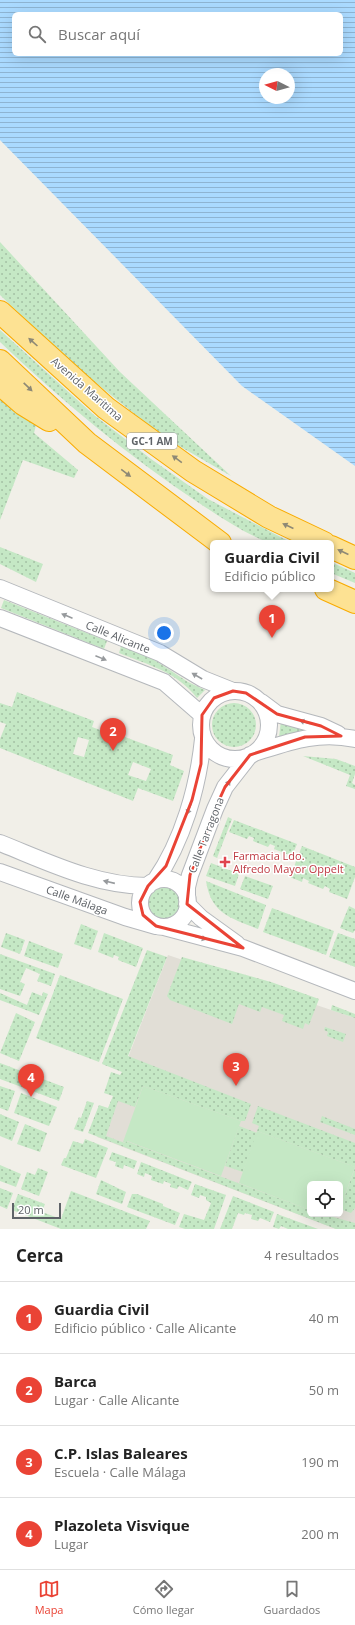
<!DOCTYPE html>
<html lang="es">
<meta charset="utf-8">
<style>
body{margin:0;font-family:"Open Sans",sans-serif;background:#f2f2f2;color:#222}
.controls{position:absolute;right:12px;bottom:12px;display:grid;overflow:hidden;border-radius:6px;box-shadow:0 4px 16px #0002}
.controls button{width:36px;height:36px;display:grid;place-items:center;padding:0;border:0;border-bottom:1px solid #e0e0e0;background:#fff;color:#222;font:20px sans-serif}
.compass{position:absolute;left:259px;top:68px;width:36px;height:36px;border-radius:50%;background:#fff;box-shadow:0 4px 16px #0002;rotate:276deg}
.scale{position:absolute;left:12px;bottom:10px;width:49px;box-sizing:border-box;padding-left:4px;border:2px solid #5f6368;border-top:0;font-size:11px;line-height:14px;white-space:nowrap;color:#5f6368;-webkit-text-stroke:3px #fff;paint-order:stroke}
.you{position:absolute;left:164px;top:633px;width:14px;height:14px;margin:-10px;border:3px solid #fff;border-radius:50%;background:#1a73e8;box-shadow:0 0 0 6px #1a73e833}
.badge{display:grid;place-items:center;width:26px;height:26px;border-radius:50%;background:#ea4335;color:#fff;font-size:13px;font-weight:700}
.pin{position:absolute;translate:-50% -33px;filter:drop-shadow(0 1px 2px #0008)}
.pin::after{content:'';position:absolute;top:21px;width:14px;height:12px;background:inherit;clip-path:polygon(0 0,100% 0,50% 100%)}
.popup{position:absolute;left:210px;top:540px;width:124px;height:52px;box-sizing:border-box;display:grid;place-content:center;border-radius:6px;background:#fff;filter:drop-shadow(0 1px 3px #0005);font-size:13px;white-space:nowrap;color:#767676}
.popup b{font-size:15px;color:#222}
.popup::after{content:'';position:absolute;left:50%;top:100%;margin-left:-8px;border:8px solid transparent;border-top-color:#fff}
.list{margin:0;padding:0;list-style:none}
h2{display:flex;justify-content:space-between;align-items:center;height:52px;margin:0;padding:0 16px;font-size:17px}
h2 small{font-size:13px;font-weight:400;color:#767676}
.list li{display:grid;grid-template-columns:26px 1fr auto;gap:12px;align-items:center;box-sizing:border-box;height:72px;padding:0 16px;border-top:1px solid #e0e0e0}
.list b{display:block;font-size:15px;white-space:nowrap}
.list p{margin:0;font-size:13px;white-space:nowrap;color:#767676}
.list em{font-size:13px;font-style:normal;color:#767676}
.icon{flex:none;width:22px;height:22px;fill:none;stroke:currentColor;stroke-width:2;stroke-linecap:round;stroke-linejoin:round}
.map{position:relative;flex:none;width:355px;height:1229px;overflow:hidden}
.search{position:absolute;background:#fff;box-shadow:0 4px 16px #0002;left:12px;right:12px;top:12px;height:44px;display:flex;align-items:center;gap:10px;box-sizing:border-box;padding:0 14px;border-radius:6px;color:#767676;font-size:15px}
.sheet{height:340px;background:#fff}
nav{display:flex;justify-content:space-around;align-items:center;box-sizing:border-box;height:56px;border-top:1px solid #e0e0e0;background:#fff;font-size:11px;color:#767676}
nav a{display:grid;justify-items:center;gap:2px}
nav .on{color:#ea4335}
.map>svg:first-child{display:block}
.education{fill:#e1ded6;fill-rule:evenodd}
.green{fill:url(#green-dots);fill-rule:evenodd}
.pitch{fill:#c5e8c5}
.water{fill:url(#water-rules);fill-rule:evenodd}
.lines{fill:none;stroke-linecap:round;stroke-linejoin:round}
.minor-casing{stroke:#b5b8bc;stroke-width:18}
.highway-casing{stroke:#f9ab00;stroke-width:24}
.minor{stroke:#fff;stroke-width:16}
.highway{stroke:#fde293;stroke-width:22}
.oneway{fill:#8e8975}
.oneway2{fill:#979a9d}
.marked{fill:none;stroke:#ea4335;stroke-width:3;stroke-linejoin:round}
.health-dot{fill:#e0444e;stroke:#fff;stroke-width:1.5}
.labels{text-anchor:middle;stroke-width:3;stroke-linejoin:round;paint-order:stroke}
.shield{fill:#fff;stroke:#8f9295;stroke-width:1}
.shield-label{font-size:10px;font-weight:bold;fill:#5f6368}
.street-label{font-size:11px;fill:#5f6368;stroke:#fff}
.health-label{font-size:11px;fill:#be3a42;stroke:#fff;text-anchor:start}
</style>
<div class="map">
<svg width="355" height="1229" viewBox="0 0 355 1229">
<defs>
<pattern id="green-dots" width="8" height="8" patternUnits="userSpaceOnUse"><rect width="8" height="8" fill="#c5e8c5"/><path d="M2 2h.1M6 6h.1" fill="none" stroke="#a3c0a4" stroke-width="1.8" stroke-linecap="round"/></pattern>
<pattern id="water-rules" width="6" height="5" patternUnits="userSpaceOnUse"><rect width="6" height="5" fill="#aadaff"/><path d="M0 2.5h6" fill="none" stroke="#8eb4d2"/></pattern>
</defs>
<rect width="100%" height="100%" fill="#f1efe8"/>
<path class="education" d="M168,955L355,1018V1229H336L97,1137ZM310,1184H340V1214H310Z"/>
<path class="green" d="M0,242L120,372L231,476L162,436L71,363L0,295Z
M0,330L94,415L151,459L208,499L292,543C285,543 274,545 268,542C245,534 219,516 199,503C128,456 62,401 0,342Z
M0,393L36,425L34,433L78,470L74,478L23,460L0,520Z
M0,547L43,564L36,582L0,564Z
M331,562L355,573V583L331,573Z
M4,600L107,641L104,649L1,608Z
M121,646L153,659L188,682L205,690L197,698C177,672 149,665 119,653Z
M17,692L94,721L92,727L100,730L101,728L173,755L170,765L184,771L173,801L138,788L133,801L0,748V739L6,724L0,722V703L12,707ZM78,737L89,740L84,757L73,754ZM133,762L151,769L146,781L128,775Z
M212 725a22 22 0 1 1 44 0a22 22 0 1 1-44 0Z
M281,721L311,729L279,737Z
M303,756L336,759L355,766V774L352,783L355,785V789L346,786L350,775Z
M228,817L232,819L217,858L213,856Z
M234,820L297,844L292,856L274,849L275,846L270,844L268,847L253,841L254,838L249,836L247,839L229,832Z
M302,846L355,867V877L347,899L329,892L330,889L325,886L323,889L308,883L309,881L303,878L302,882L290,877Z
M211,863L239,874L235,886L206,876Z
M245,876L273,886L268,899L240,889Z
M206,881L266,905L258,929C231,918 211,914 206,881Z
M147 903a17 17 0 1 1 34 0a17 17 0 1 1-34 0Z
M349,906L355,909V930L353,933L340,928Z
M272,908L334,931L326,955L263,932Z
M81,924L98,931L91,950L74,944Z
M6,933L25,940L20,954L1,947Z
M104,933L143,948L136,967L118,960L119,957L114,955L113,958L98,952Z
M338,933L355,939V967L329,957Z
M29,941L63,954L58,968L24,956Z
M147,950L167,957L128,1056L251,1104L245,1121H241L143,1086L135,1107L118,1101L106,1136L125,1143L126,1141L310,1210V1214H322L355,1223V1229H336L88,1133L99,1105L108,1108L113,1096L104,1093L111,1072L120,1075L122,1072L102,1064Z
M0,954L55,974L51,986L37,981L40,974L26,968L20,982L25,984L20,996L0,989Z
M182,957L271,982L319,999L309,1025L305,1023L303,1029L282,1021L284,1015L262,1007L260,1012L239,1004L232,1024L170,1000L167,996Z
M60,975L123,999L99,1062L36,1038Z
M32,992L42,996L43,992L48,994L39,1015L0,1000V993L27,1005Z
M332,1005L355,1014V1018L331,1010Z
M16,1013L35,1022L19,1061L0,1053Z
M325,1027L346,1034L343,1042L327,1036L328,1032L324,1030Z
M0,1063L64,1087L59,1101L0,1079Z
M0,1086L15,1091L8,1111L0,1108Z
M21,1093L57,1107L49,1126L14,1113Z
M87,1101L94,1103L83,1132L74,1129L79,1117L81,1118Z
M258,1106L355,1143V1167L257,1131L259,1126L252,1123Z
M0,1114L19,1122L12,1141L0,1136Z
M322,1116L355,1129V1135L320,1122Z
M25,1124L47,1133L40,1152L17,1144Z
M239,1126L257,1133L243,1172L225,1166Z
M85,1139L108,1148L96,1178L61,1165L64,1158H66L73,1141L83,1144Z
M112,1152L137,1161L134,1169L124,1165L123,1169L115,1166L116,1162L109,1160Z
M141,1162L192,1182L188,1190L179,1186L177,1189L170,1187L171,1184L164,1181L163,1184L151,1180L152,1176L145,1173L144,1177L137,1174Z
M0,1165L21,1174L16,1187L0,1181Z
M38,1168L48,1172L39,1196L21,1189L27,1172L35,1175Z
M355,1168V1208L351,1213L340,1209Z
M101,1180L126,1192L122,1204L96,1194Z
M195,1184L226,1195L214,1229H185L179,1227L184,1214L204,1220L211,1203L206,1200V1197L200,1195L199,1198L191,1195Z
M0,1188L13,1193L7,1209L0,1206Z
M71,1191L150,1221L146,1229H61L12,1210L18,1194L45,1204L42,1212L61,1219Z
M132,1194H137L163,1204V1206L180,1213L175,1225L127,1207Z
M233,1196L274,1212L270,1222L260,1218L258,1221L251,1219L252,1215L245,1213L244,1215L238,1213L232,1229H220Z
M277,1214L318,1229H288L281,1226L279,1229L273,1227Z"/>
<path class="pitch" d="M143,1086L241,1121L221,1176L127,1141L126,1143L123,1142Z
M257,1131L355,1167L340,1209V1184H310V1210L239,1183Z"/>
<path class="water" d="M0,0H355V466L242,386L0,140ZM14,14H341V54H14ZM265,74H289V98H265Z"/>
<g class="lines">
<defs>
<path id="minor" d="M0,588L160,653L203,679L233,691
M0,618L164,682L202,715
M201 725a34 34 0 1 1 68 0a34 34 0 1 1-68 0Z
M261,702L277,714L321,726L338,734
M254,753C289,742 317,731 355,739
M0,843C48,862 96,886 148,886
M0,872L125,917L156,926
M140 903a24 24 0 1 1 48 0a24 24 0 1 1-48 0Z
M155,881C183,841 198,787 203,739
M187,900V887L190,875L215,809L225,787L250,755
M187,904L201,918L237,944
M164,927L243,948L355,991"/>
<path id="highway" d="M0,312L106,408L193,471L269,517L324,543
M0,361L87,443L220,543
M0,384L23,404L49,420
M331,547L355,558
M326,589L355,602"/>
</defs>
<use href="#minor" class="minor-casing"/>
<use href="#highway" class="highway-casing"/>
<use href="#minor" class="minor"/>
<use href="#highway" class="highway"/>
</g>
<defs><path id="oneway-solid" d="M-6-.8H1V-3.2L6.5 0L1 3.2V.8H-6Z"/></defs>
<g class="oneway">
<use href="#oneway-solid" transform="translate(33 342) rotate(-138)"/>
<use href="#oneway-solid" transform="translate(28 387) rotate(44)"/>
<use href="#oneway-solid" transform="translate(177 459) rotate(-144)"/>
<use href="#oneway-solid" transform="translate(126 473) rotate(37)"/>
<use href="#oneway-solid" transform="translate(288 526) rotate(-155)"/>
<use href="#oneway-solid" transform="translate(343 552) rotate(-155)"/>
</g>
<g class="oneway2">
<use href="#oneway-solid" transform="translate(67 616) rotate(-157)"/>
<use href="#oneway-solid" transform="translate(101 658) rotate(22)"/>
<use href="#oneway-solid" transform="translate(197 676) rotate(-150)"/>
<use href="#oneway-solid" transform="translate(305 722) rotate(-164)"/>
<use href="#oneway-solid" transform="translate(227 785) rotate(-55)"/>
<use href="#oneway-solid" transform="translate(189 809) rotate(112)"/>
<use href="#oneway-solid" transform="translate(109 882) rotate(-167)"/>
<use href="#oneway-solid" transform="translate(201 938) rotate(14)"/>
</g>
<path class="marked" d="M233,691L246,693L277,714L321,726L341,736L305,737L250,755L225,787L215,809L190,875L187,904L243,948L156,926L143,915L140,902L148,886L166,866L192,800L201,764L202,715L214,698Z"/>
<path class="health-dot" d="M223 856h4v4h4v4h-4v4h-4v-4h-4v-4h4z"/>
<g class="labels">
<rect class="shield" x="127" y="433" width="50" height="16" rx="3"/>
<g class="shield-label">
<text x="152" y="445">GC-1 AM</text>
</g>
<g class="street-label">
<text transform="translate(87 389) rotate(41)" y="4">Avenida Maritima</text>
<text transform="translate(118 637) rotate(22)" y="4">Calle Alicante</text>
<text transform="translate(206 835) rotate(-69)" y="4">Calle Tarragona</text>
<text transform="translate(77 900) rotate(20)" y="4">Calle Málaga</text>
</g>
<g class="health-label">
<text x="233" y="860">Farmacia Ldo.<tspan x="233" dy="13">Alfredo Mayor Oppelt</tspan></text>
</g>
</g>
</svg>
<div class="controls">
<button><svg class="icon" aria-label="locate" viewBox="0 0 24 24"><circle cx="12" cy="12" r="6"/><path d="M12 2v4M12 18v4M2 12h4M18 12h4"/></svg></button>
</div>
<svg class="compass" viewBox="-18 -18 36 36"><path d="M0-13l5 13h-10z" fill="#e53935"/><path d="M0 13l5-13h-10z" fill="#767676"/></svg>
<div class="scale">20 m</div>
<div class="you"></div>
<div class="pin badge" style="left:272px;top:638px">1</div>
<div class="popup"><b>Guardia Civil</b>Edificio público</div>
<div class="pin badge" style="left:113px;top:751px">2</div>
<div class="pin badge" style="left:236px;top:1086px">3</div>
<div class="pin badge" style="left:31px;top:1097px">4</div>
<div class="search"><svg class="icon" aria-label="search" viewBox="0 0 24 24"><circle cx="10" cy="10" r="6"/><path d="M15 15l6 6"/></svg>Buscar aquí</div>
</div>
<section class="sheet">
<h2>Cerca<small>4 resultados</small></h2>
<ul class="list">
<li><span class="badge">1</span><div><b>Guardia Civil</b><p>Edificio público · Calle Alicante</p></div><em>40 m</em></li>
<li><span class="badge">2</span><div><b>Barca</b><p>Lugar · Calle Alicante</p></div><em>50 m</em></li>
<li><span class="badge">3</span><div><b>C.P. Islas Baleares</b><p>Escuela · Calle Málaga</p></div><em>190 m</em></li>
<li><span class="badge">4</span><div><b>Plazoleta Visvique</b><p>Lugar</p></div><em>200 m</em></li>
</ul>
</section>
<nav>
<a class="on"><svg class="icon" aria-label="map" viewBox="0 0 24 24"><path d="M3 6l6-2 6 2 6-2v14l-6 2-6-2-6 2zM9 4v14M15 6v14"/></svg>Mapa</a>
<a><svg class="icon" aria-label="directions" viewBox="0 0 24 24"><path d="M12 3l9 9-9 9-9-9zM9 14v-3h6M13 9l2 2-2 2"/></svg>Cómo llegar</a>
<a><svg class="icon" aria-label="saved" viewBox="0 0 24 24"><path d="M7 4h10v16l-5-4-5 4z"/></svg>Guardados</a>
</nav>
